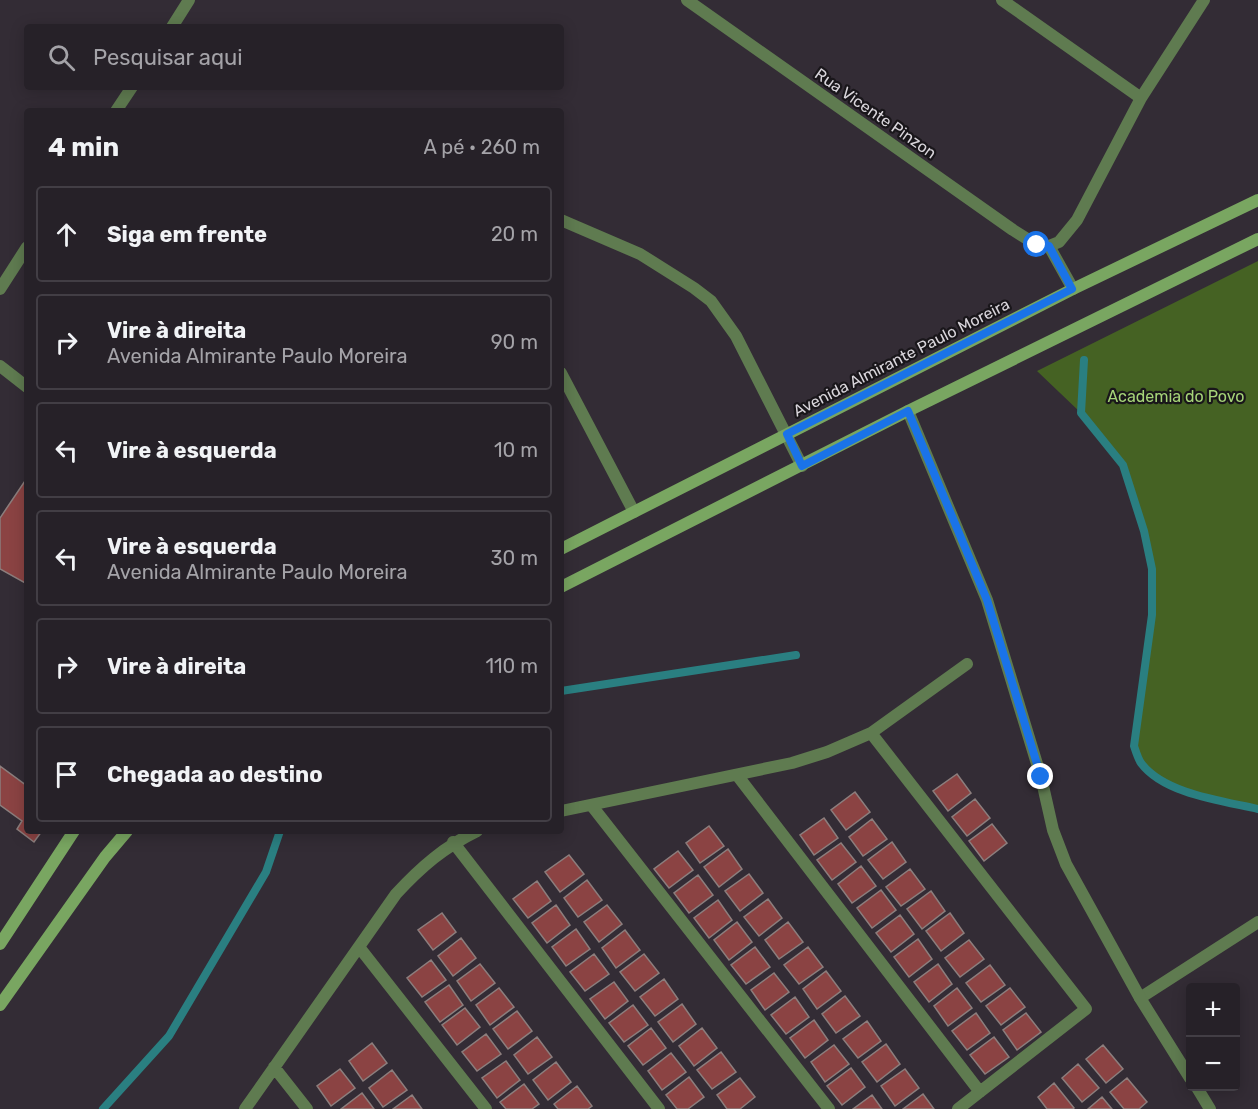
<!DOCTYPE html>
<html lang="pt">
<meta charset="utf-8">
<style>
body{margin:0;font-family:Rubik,sans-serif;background:#2e2930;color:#f1f3f6}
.controls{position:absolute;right:18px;bottom:18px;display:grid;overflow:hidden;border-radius:6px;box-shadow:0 3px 15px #0003}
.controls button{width:54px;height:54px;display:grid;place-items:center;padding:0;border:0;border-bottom:2px solid #423e45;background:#262128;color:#f1f3f6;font:30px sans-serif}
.stop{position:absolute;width:18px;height:18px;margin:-14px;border:4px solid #1a73e8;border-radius:50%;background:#fff}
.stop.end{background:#1a73e8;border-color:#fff;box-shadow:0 2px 6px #0008}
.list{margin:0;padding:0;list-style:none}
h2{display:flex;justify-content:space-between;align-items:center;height:78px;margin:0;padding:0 24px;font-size:26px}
h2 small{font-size:20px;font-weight:400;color:#a4a3a8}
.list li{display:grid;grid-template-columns:39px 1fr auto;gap:18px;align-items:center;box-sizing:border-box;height:96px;margin:0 12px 12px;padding:0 12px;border:2px solid #423e45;border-radius:6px}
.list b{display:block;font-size:22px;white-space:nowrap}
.list p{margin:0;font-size:20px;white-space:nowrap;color:#a4a3a8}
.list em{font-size:20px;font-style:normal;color:#a4a3a8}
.icon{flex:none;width:33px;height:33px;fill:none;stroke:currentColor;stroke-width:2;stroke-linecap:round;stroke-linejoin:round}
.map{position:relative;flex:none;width:1258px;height:1109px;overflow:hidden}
.search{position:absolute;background:#262128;box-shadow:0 3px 15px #0003;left:24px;top:24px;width:540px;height:66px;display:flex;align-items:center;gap:15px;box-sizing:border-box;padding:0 21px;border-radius:6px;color:#a4a3a8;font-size:22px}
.panel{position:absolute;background:#262128;box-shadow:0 3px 15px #0003;left:24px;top:108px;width:540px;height:726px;border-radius:6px}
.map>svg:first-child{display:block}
.green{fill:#456223}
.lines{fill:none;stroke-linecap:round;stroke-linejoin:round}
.stream{stroke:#2a7f81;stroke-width:8}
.building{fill:#8b4343;stroke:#8c7e7d;stroke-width:1.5}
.service{stroke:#5f7b50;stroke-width:12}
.minor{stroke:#5f7b50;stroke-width:12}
.tertiary{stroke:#5f7b50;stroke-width:12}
.secondary{stroke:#79a661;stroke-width:12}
.route{stroke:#1a73e8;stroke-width:8}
.labels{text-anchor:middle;stroke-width:4.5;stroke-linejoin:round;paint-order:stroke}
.street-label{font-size:16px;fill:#d9d5db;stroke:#19161a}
.park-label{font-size:16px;fill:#a6d478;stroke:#19161a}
</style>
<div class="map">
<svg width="1258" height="1109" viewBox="0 0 1258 1109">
<rect width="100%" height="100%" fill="#332c35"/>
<path class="green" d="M1258,261V809C1223,801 1164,794 1141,763C1138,759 1136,751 1134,746L1152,615V569L1144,531L1123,465L1081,413L1037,371Z"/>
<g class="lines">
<path class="stream" d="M1084,360L1081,413L1123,465L1144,531L1152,569V615L1134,746C1136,752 1138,759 1141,763C1164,794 1223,801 1258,809
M561,691L796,655
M103,1109L169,1036L266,872L280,831"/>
</g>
<path class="building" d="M27,478V584L0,569V518Z
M0,766L27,786V831H42L34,842L17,829L22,821L0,805Z
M957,774L971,793L948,811L933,791Z
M855,792L870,812L846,830L831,810Z
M975,799L990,818L967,836L952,817Z
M824,818L838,838L814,855L800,835Z
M872,819L887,839L863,856L849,837Z
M992,824L1007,843L984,861L969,841Z
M709,826L724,846L700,863L686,843Z
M892,842L906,862L883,879L868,860Z
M841,843L856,862L832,880L817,860Z
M728,849L742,869L719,887L704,867Z
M678,851L693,870L669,888L654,869Z
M569,855L584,874L560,892L545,872Z
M861,866L876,886L852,903L838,884Z
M910,869L925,889L901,906L886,887Z
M749,874L763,893L740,911L725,891Z
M698,875L713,895L689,913L674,893Z
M587,880L602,900L578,917L564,898Z
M537,881L551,901L528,918L513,899Z
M881,890L896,910L872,928L857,908Z
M931,891L945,911L922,929L907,909Z
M768,899L782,918L759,936L744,917Z
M718,900L732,920L709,938L694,918Z
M556,905L570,925L547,943L532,923Z
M607,905L622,924L599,942L584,922Z
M442,913L456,932L433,950L418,930Z
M950,913L964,933L941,951L926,931Z
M900,915L914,934L891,952L876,933Z
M737,922L752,942L729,960L714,940Z
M788,922L803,942L779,959L765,940Z
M576,929L590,949L566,966L552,947Z
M625,930L640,950L616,968L602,948Z
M461,938L476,958L453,976L438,956Z
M918,939L932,959L909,977L894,957Z
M969,940L984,959L960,977L945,958Z
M755,947L770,967L746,984L731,965Z
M808,947L823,967L799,984L784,965Z
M594,954L609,974L585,991L570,972Z
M644,954L659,973L635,991L620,972Z
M431,960L446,980L422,997L407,978Z
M480,964L495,983L471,1001L457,981Z
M938,964L952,984L929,1002L914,982Z
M990,965L1005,985L981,1002L966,983Z
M826,971L841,991L817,1009L803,989Z
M774,973L789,992L765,1010L751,990Z
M664,979L678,999L655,1016L640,997Z
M614,982L628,1001L605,1019L590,999Z
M449,985L463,1005L440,1022L425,1002Z
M499,988L514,1007L490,1025L476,1005Z
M957,988L972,1008L948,1026L934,1006Z
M1010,988L1025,1007L1001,1025L986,1006Z
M845,996L860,1016L836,1033L822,1014Z
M795,997L809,1017L786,1034L771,1015Z
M682,1004L696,1024L673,1042L658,1022Z
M633,1005L648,1025L624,1042L609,1023Z
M465,1008L480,1027L457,1045L442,1025Z
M517,1011L532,1031L508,1049L493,1029Z
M976,1013L990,1033L967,1050L952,1031Z
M1026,1013L1041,1032L1017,1050L1003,1030Z
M814,1020L828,1040L805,1058L790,1038Z
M867,1021L881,1041L858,1058L843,1039Z
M651,1028L666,1048L643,1065L628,1046Z
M702,1028L717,1048L694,1066L679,1046Z
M486,1034L501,1054L477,1071L462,1052Z
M537,1037L552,1057L528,1074L514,1055Z
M994,1037L1009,1057L985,1074L970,1055Z
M372,1043L387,1063L363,1081L349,1061Z
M886,1044L900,1064L877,1082L862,1062Z
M834,1045L849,1064L825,1082L811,1062Z
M1103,1045L1123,1069L1106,1083L1086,1059Z
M721,1052L736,1072L712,1089L697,1070Z
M671,1053L686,1072L662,1090L648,1071Z
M506,1061L520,1080L497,1098L482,1078Z
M556,1062L571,1082L548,1100L533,1080Z
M1078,1064L1099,1088L1082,1102L1062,1078Z
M851,1068L865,1087L842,1105L827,1086Z
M340,1069L355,1088L331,1106L317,1086Z
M905,1069L919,1088L895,1106L881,1086Z
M392,1070L407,1090L383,1107L369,1088Z
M689,1077L704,1097L688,1109H677L666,1095Z
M740,1078L755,1097L740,1109H727L717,1095Z
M1127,1078L1147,1102L1139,1109H1124L1110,1092Z
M1054,1083L1074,1108L1073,1109H1047L1038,1097Z
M524,1084L539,1104L532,1109H506L500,1102Z
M577,1086L592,1106L588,1109H558L554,1104Z
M362,1093L374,1109H341Z
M923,1094L934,1109H903Z
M412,1095L422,1109H393Z
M872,1095L882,1109H853Z
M1102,1097L1112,1109H1088Z"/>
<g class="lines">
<path class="service" d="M172,27L189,0
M116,111L132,87
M0,289L27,247
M0,366L27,387"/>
<path class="minor" d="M687,0L1013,230L1037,245L1049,246
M1002,0L1141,98
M561,220L640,254L694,288L711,301L736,336L802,466
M1049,246L1059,242L1077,220L1141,98L1204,0
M1049,246L1073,289
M561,373L634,512
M871,733L1086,1009L958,1109
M737,775L980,1092
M592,806L829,1109
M561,811L792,763L827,752L871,733L967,664
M453,842L659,1109
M359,947L486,1109
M1140,998L1258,922
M274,1067L307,1109
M245,1109L396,894C421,867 444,847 477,831"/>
<path class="tertiary" d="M908,411L987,600L1041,777L1053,830L1066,864L1140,998L1190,1078
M1196,1086L1210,1109"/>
<path class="secondary" d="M561,549L1073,289L1258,200
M561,587L908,411L1258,239
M0,944L74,831
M0,1005L105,857L127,831"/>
</g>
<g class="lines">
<path class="route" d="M1037,245L1049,246L1072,289L787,434L802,466L908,411L987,600L1041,777"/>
</g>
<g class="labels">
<g class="street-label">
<text transform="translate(876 113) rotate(35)" y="6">Rua Vicente Pinzon</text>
<text transform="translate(901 357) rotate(-27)" y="6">Avenida Almirante Paulo Moreira</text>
</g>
<g class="park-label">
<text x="1176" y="402">Academia do Povo</text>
</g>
</g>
</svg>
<div class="controls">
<button>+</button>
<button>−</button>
</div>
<div class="stop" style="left:1037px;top:245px"></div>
<div class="stop end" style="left:1041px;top:777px"></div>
<div class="search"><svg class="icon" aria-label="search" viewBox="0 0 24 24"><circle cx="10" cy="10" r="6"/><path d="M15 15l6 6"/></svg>Pesquisar aqui</div>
<section class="panel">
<h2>4 min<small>A pé · 260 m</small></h2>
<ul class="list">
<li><svg class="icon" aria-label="ahead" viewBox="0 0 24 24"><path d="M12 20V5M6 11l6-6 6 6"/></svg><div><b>Siga em frente</b></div><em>20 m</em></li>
<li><svg class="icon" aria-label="right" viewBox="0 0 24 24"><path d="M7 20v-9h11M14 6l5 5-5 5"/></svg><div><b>Vire à direita</b><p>Avenida Almirante Paulo Moreira</p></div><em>90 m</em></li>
<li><svg class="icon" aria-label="left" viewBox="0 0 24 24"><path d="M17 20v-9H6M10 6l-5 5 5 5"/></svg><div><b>Vire à esquerda</b></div><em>10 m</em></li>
<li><svg class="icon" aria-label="left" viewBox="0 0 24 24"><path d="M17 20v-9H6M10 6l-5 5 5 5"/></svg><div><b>Vire à esquerda</b><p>Avenida Almirante Paulo Moreira</p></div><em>30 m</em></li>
<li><svg class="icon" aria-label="right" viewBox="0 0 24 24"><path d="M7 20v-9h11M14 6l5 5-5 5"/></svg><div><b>Vire à direita</b></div><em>110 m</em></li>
<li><svg class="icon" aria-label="arrive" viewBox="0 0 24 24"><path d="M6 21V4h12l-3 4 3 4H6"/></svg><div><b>Chegada ao destino</b></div></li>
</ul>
</section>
</div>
